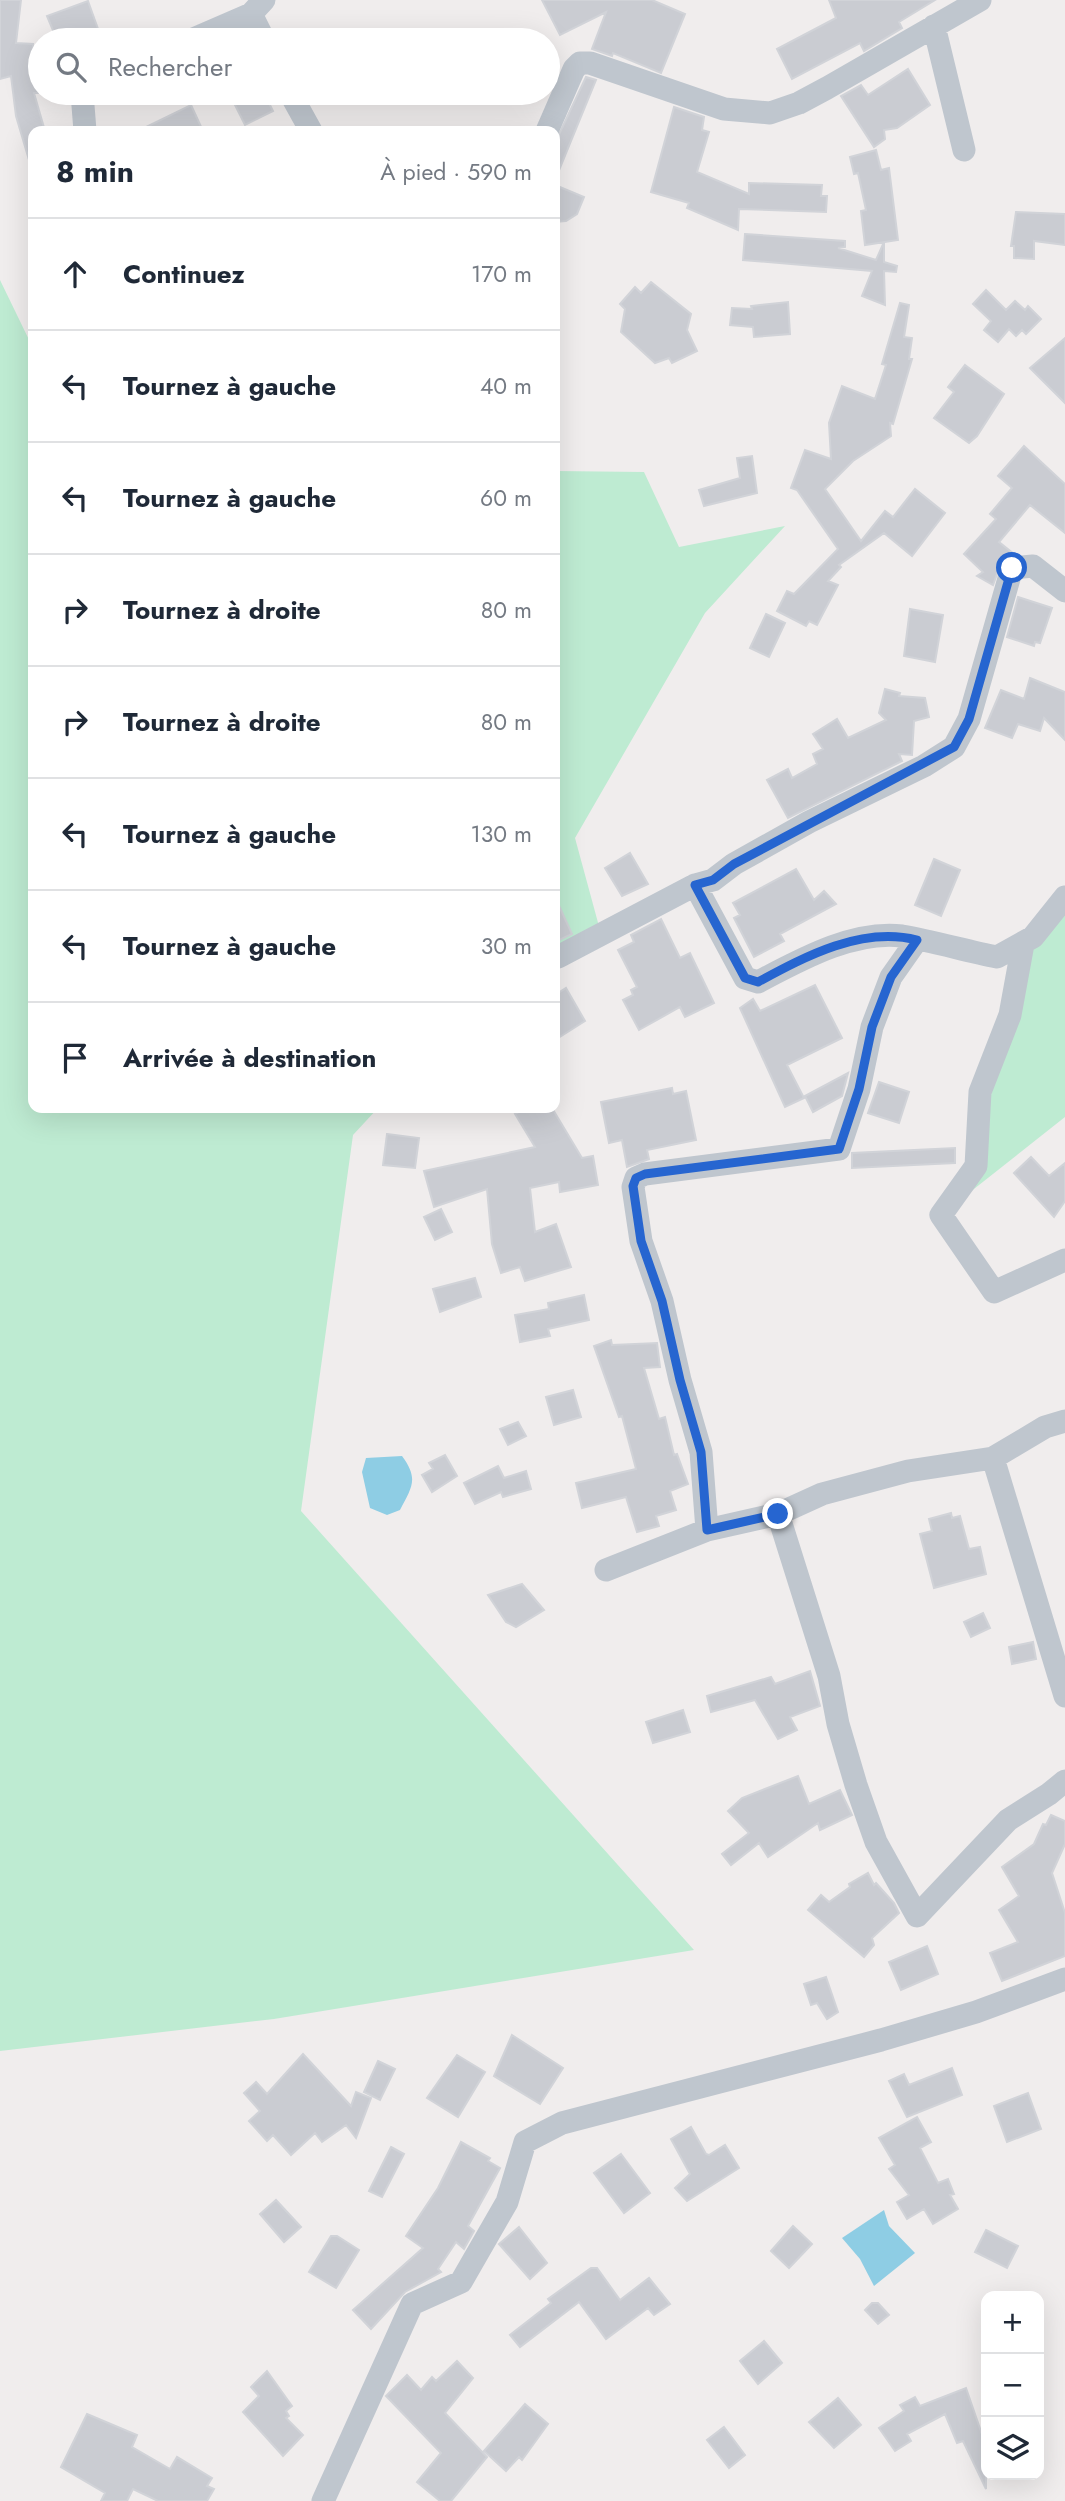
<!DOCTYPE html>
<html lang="fr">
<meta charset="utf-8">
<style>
body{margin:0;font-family:Jost,sans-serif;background:#f6f6f7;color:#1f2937}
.controls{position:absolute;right:21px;bottom:21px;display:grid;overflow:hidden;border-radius:14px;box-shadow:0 7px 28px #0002}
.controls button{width:63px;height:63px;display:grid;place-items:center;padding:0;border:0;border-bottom:2px solid #e0e1e3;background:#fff;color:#1f2937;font:35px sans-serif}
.stop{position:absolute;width:21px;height:21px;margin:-16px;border:5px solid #2665d0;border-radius:50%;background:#fff}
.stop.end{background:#2665d0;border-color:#fff;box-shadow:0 2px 7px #0008}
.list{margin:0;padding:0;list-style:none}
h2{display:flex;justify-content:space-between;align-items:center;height:91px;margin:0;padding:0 28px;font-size:30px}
h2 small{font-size:23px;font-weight:400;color:#747a83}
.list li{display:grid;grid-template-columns:46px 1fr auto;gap:21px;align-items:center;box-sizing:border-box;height:112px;padding:0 28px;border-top:2px solid #e0e1e3}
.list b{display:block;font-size:26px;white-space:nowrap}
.list em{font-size:23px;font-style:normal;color:#747a83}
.icon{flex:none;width:38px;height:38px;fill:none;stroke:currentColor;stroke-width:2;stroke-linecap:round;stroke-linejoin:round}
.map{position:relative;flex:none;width:1065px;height:2501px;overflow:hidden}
.search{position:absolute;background:#fff;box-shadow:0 7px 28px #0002;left:28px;top:28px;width:532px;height:77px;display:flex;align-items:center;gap:18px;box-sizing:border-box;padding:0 24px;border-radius:38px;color:#747a83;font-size:26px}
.panel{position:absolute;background:#fff;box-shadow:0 7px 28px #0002;left:28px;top:126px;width:532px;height:987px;border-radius:14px}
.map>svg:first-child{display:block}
.green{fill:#beebd2}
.water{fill:#8ecde4}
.building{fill:#caccd2;stroke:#d1d3d8;stroke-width:2}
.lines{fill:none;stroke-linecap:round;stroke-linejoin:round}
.minor{stroke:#bfc6ce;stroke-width:23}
.route{stroke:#2665d0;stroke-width:9}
</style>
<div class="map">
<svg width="1065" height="2501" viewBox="0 0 1065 2501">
<rect width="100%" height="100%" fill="#f0eded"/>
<path class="green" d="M0,280L33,348V1108H378L353,1135L301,1511L694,1950L274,2019L0,2051Z
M555,471L644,472L679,547L785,526L705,613L575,838L600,930L555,953Z
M1065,897V1117L941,1215L976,1166L1023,944Z"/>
<path class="water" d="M402,1456C419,1479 412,1487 400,1510L387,1515L370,1508L362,1472L366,1458Z
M884,2210L889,2226L915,2253L874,2286L860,2259L842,2238Z"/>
<path class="building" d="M0,0H21L16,43L33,44L31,71H35L38,93H34L45,131H33V160H29L16,116L11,76L0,79Z
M542,0H652L685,14L661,73L613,53L612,56L592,49L606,12L560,35Z
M829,0H935L899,22L902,28L864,51L860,43L792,79L777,49L836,18Z
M88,1L102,40H57L47,16Z
M908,69L930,105L897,128L884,130L885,139L874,147L841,96L861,85L868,95Z
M586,77L596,80L555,180V143Z
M229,93H264L273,111L245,125Z
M191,105L203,131H138Z
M674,107L704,117L702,130L709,132L697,172L749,194V183L822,185L821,196H827L826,212L739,209L738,230L687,208L689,203L651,192Z
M876,150L881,170L889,168L898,240L865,245L861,211L866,210L858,173L854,174L850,157Z
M555,185L584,197L577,214L566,221L555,222Z
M1016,212L1065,214V245L1034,241V259L1014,258V246H1011Z
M745,234L845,241V247L838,248L876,260L884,242V262L897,266L896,272L884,271L885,305L862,296L872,271L743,260Z
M651,282L691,314L687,330L697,351L672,363L669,358L655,363L621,332L625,309L620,304L635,287L641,293Z
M986,290L1006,310L1015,301L1025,310L1028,306L1041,319L1026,334L1022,330L1016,336L1009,329L998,342L984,330L991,321L973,304Z
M788,302L790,334L754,337L753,327L730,325L732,308L752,309L751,306Z
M900,303L909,305L904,337L912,338L909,359H912L893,424L890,423L891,436L853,461L825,489L861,541L885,511L893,517L915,489L945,513L912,556L884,533L839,565L841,567L828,581L838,585L817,625L809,621L806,626L777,611L787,591L794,594L838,549L797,490L791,488L805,450L831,459L829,423L842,386L875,399L886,365L882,364Z
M1065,338V403L1030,368Z
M965,365L1004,394L977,436L969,443L934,418L954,392L948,387Z
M1024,446L1065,484V533L1030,505L999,542L1014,554L1003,558L993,585L977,576L983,572L964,554L996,519L990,514L1012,488L998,476Z
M752,456L757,493L704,506L699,490L740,478L737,458Z
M1018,597L1052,608L1040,643L1035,642L1034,646L1007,637Z
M910,609L943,615L935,662L904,656Z
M766,614L785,623L769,657L750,648Z
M1030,678L1065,692V740L1044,718L1040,731L1018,724L1012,738L985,728L1001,690L1024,699Z
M885,689L900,693L899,696L925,698L929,717L914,721L912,755L899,754L902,761L788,818L767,780L788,769L792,778L817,764L813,754L823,749L813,734L837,719L848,738L886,720L879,713Z
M630,853L648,884L622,896L605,868Z
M934,859L960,870L941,916L915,905Z
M796,869L814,900L824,891L836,904L780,934L784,941L754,957L734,918L740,915L733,903Z
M555,897L572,934L555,942Z
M661,919L680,958L690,953L714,1003L685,1017L680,1007L639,1030L623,1000L633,995L631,990L637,987L618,950L634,942L631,935Z
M815,985L842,1038L787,1065L804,1098L785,1107L740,1008L753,999L760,1011Z
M566,988L585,1021L555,1040V995Z
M848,1073L842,1096L813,1112L805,1096Z
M879,1082L909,1092L899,1123L868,1113Z
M672,1088L673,1094L686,1091L696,1140L647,1150L649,1159L627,1167L622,1140L609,1143L601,1102Z
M526,1108H552L582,1158L593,1156L598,1185L560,1192L559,1182L530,1188L535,1232L556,1224L571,1267L525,1281L520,1267L501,1273L492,1244L487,1189L434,1207L424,1171L535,1147L515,1114Z
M387,1134L419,1138L415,1168L383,1165Z
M955,1148V1163L852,1168V1153Z
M1031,1157L1049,1176L1065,1163V1201L1054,1217L1014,1173Z
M441,1209L452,1232L435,1240L424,1217Z
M475,1278L481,1297L440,1312L433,1289Z
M584,1295L589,1320L548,1329L550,1336L520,1342L515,1315L549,1309L548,1303Z
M611,1340L612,1345L657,1343L660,1367L644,1368L659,1419L665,1417L674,1455L677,1454L688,1484L670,1491L676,1510L656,1516L659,1526L637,1532L626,1497L582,1508L576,1483L636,1469L622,1416L619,1417L594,1346Z
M573,1390L581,1417L554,1425L546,1397Z
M518,1422L526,1436L508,1445L500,1429Z
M445,1455L457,1476L432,1492L422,1475L433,1469L429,1463Z
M498,1466L504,1478L526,1471L531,1489L503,1497L501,1492L475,1504L464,1483Z
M951,1513L952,1518L960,1516L969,1549L980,1547L986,1574L934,1588L920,1534L932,1531L929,1519Z
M522,1584L544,1610L516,1627L506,1622L488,1595Z
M983,1613L990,1628L971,1637L964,1622Z
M1033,1642L1036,1659L1012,1664L1009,1647Z
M810,1671L820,1706L790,1717L797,1730L778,1739L755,1700L711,1712L707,1696L771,1677L775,1684Z
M683,1710L690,1732L653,1743L646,1722Z
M798,1776L809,1804L840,1790L852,1815L820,1830L818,1823L768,1857L759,1843L731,1865L722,1854L749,1833L728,1811L742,1798Z
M1051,1815L1065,1821V1844L1052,1873L1065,1913V1956L1002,1981L990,1953L1018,1942L999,1910L1019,1896L1002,1867L1034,1844L1043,1824L1046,1825Z
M868,1873L874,1885L876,1883L894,1903L899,1913L872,1938L874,1945L864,1957L808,1910L821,1895L829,1902L850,1887L849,1884Z
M927,1946L938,1974L901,1990L889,1962Z
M826,1977L838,2012L827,2019L817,2003L811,2005L804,1984Z
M512,2035L563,2068L540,2104L494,2076Z
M303,2054L351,2106L356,2092L371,2098L356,2138L346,2125L322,2142L315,2133L291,2155L273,2135L267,2141L249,2121L260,2111L244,2093L256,2082L267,2094Z
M457,2055L485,2072L458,2117L427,2098Z
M378,2061L395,2069L380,2100L364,2092Z
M952,2068L962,2095L907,2117L889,2081L904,2074L909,2085Z
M1028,2093L1041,2129L1007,2142L994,2106Z
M917,2117L931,2142L920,2148L938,2183L948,2179L954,2194L950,2195L958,2209L933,2224L924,2209L907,2219L897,2202L909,2195L889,2169L895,2165L879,2138Z
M691,2127L706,2154L709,2155L725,2145L739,2168L687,2201L675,2188L690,2174L671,2139Z
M461,2142L490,2158L488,2161L500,2168L468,2226L474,2231L464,2249L456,2242L438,2269L441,2272L405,2292L371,2329L353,2310L423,2248L406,2236L438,2188Z
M391,2147L404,2154L382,2197L369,2191Z
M621,2154L650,2193L624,2213L594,2173Z
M276,2200L301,2227L284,2242L260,2214Z
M793,2226L812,2244L789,2268L771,2251Z
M519,2227L547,2263L530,2279L499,2244Z
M986,2230L1018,2246L1007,2268L975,2252Z
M331,2236H337L359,2250L336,2288L309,2272Z
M591,2268H597L620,2300L649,2278L670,2304L654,2315L648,2308L606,2339L579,2302L520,2347L510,2335L551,2303L548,2299Z
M872,2303H878L889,2315L878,2324L865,2310Z
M764,2341L782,2363L758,2384L740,2361Z
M457,2361L473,2378L445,2413L487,2457L451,2501H440L417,2482L441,2453L386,2396L407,2375L421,2390L432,2377L436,2381Z
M267,2371L292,2406L286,2411L289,2416L286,2418L303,2435L283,2456L243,2412L259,2396L251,2387Z
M966,2388L986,2446V2489L963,2441L957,2443L945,2414L907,2434L911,2441L895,2451L879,2428L904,2411L900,2405L915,2397L920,2406Z
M838,2398L861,2425L834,2448L809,2422Z
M525,2404L548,2424L522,2460L519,2457L506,2471L484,2451Z
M87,2414L137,2435L132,2447L170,2469L177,2457L212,2478L207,2486L214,2489L207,2501H158L133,2489L127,2501H101L105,2493L61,2467Z
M724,2427L745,2455L729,2468L707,2440Z"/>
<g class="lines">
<path class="minor" d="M251,14L264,40
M934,26L964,150
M191,40L251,14L264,0
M82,93L85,131
M290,93L311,131
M547,131L574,69L580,63H590L724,109L770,113L799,103L827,88L980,0
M695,885L745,978L758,982C800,960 853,930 902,936C933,941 966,951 997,957L1033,937L1065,897
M1023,944L1010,1015L980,1092L976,1166L941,1215L994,1292L1065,1260
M558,957L695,885L713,880L734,864L809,822L924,766L954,747L969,719L1012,568L1033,566L1065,591
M993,1458L1065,1696
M778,1514L829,1676L838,1724L856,1785L876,1842L917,1916L1008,1820L1049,1794L1065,1781
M707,1530L701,1452L680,1380L662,1301L641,1241L633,1187L636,1178L645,1174L839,1149L859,1089L872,1027L891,977L917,940
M606,1570L707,1530L778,1514L822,1494L908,1471L993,1458L1045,1427L1065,1421
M323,2501L412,2304L461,2282L507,2202L525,2142L562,2123L881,2040L976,2012L1065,1979"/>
</g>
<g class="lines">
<path class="route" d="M778,1514L707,1530L701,1452L680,1380L662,1301L641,1241L633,1186L636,1178L645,1174L839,1149L859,1089L872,1027L891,977L917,940C862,926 806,956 758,982L745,978L695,885L713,880L734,864L954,747L969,719L1012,568"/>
</g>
</svg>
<div class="controls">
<button>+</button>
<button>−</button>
<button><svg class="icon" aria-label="layers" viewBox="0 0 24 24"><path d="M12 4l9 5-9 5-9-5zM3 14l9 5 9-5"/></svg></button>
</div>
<div class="stop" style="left:1012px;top:568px"></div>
<div class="stop end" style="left:778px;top:1514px"></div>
<div class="search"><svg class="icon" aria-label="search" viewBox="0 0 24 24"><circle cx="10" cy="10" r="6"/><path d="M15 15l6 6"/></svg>Rechercher</div>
<section class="panel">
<h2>8 min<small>À pied · 590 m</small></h2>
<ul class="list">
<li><svg class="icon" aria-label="ahead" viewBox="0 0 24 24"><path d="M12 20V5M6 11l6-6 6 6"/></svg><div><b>Continuez</b></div><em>170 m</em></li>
<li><svg class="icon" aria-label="left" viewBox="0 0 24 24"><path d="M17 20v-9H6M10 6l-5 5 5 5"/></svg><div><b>Tournez à gauche</b></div><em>40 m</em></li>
<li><svg class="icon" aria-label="left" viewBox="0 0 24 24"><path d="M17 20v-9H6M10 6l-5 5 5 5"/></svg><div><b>Tournez à gauche</b></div><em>60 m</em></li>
<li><svg class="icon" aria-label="right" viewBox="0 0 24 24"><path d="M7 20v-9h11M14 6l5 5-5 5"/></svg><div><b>Tournez à droite</b></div><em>80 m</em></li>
<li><svg class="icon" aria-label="right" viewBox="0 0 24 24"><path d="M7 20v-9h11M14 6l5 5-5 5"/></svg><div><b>Tournez à droite</b></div><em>80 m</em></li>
<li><svg class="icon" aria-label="left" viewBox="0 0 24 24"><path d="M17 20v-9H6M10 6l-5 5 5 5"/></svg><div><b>Tournez à gauche</b></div><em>130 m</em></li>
<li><svg class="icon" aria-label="left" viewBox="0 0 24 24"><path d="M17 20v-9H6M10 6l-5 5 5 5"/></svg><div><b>Tournez à gauche</b></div><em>30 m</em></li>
<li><svg class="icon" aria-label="arrive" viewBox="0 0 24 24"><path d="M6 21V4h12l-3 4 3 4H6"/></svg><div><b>Arrivée à destination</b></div></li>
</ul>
</section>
</div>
